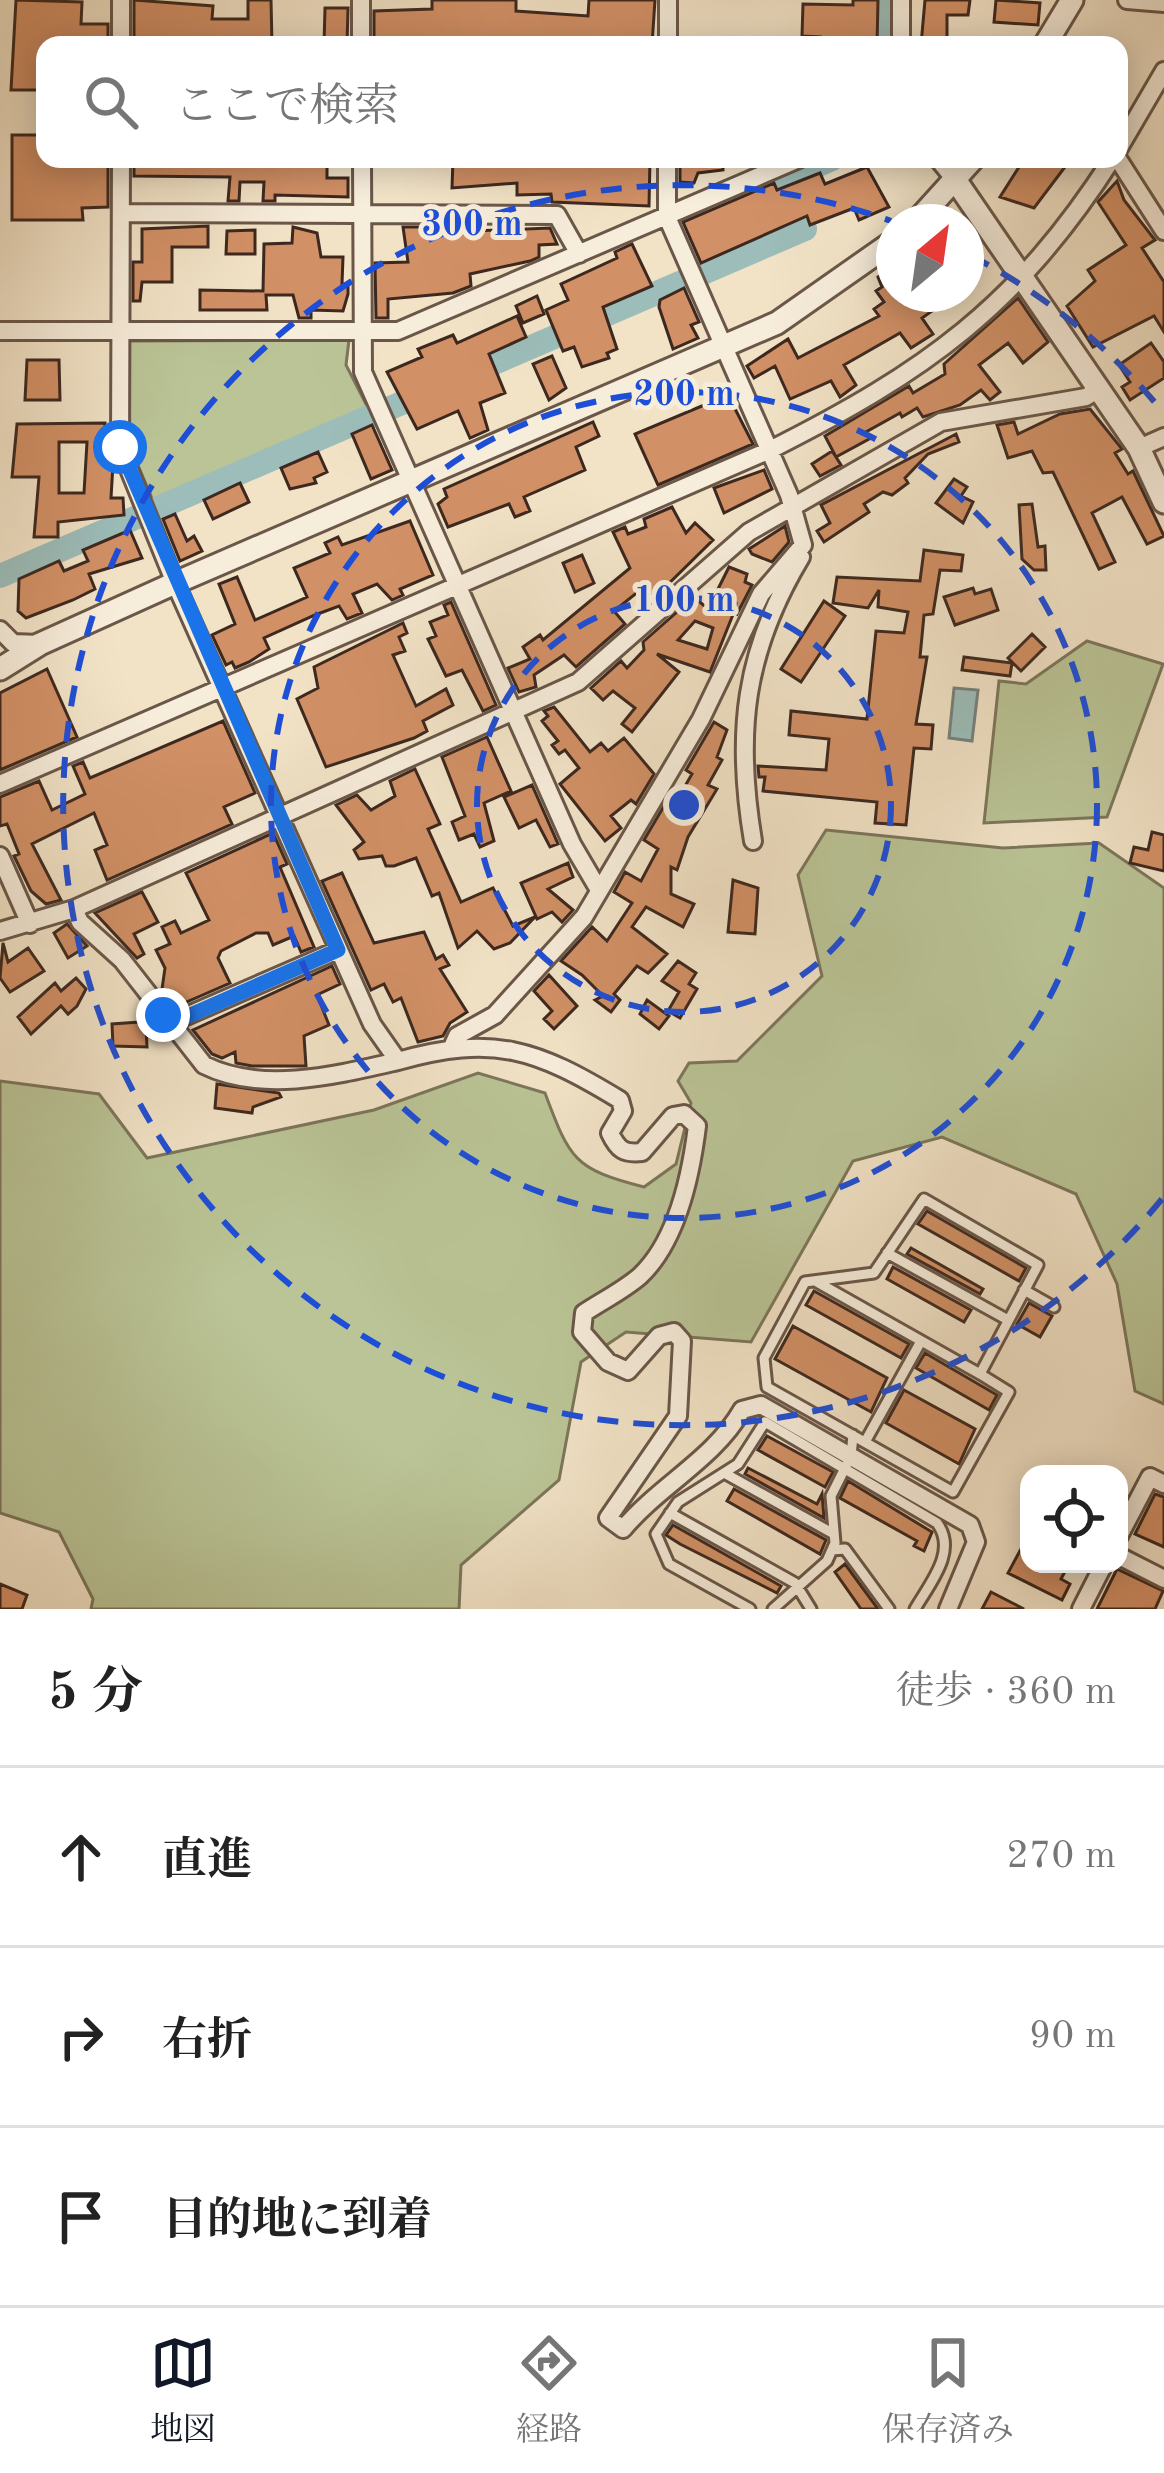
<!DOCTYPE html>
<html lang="ja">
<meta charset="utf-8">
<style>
body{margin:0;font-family:"Old Standard TT","Noto Serif JP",serif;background:#f2f2f2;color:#222}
.controls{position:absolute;right:36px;bottom:36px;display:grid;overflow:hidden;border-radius:24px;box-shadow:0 6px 30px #0003}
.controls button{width:108px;height:108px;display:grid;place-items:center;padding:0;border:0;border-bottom:3px solid #e0e0e0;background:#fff;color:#222;font:60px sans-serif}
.compass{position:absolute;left:876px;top:204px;width:108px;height:108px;border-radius:50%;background:#fff;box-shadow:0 6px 30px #0003;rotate:29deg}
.stop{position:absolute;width:36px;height:36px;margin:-27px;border:9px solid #1a73e8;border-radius:50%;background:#fff}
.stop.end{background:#1a73e8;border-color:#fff;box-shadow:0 3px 12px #0008}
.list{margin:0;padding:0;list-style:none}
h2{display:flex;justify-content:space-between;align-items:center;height:156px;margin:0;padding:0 48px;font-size:51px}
h2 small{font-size:39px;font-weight:400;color:#767676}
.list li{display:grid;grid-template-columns:78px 1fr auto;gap:36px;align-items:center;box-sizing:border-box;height:180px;padding:0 48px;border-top:3px solid #e0e0e0}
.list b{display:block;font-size:45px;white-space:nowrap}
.list em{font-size:39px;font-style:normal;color:#767676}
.icon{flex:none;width:66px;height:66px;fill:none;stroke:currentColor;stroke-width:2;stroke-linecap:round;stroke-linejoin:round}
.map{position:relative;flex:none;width:1164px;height:1609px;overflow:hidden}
.search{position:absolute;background:#fff;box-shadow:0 6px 30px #0003;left:36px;right:36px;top:36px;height:132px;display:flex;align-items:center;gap:30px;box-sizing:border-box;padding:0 42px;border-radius:24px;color:#767676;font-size:45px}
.sheet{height:696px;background:#fff}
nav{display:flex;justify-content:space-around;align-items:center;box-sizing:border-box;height:168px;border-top:3px solid #e0e0e0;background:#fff;font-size:33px;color:#767676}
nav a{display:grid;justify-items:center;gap:6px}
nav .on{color:#111827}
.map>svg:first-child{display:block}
.green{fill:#bac496;stroke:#7c765a;stroke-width:3}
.water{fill:#9cbdba;stroke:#76817c;stroke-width:3}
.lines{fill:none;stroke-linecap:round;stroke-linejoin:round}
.river{stroke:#9cbdba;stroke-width:24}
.building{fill:#d29066;stroke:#3d281f;stroke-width:3;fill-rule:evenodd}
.service-casing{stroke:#6a5749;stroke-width:15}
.minor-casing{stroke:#6a5749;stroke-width:22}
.tertiary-casing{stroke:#6a5749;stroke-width:27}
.service{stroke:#f7eddb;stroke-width:9}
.minor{stroke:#f7eddb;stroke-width:16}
.tertiary{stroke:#f7eddb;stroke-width:21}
.route{stroke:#1a73e8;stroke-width:15}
.ring{fill:none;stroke:#1d4ed8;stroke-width:6;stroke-dasharray:21 15}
.centre{fill:#1d4ed8;stroke:#f7eddb;stroke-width:6}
.ring-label{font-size:36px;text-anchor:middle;font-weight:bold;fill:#1d4ed8;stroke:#f7eddb;stroke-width:10;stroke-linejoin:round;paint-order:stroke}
</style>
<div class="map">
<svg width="1164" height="1609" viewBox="0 0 1164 1609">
<rect width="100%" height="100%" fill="#f2e3c7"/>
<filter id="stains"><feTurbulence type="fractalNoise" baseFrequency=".00167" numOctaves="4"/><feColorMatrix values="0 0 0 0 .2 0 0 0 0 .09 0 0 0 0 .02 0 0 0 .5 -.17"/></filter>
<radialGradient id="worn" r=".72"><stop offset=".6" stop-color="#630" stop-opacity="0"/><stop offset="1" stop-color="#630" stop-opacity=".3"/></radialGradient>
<path class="green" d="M349,340L346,365L369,410L154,503L129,444L126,341Z
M1087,641L1163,664L1107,817L984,823L999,681L1026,684Z
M826,830L1003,848L1099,843L1164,888V1404L1135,1391L1117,1284L1076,1194L942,1137L853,1161L751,1342L626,1332L581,1362L559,1480L461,1565L459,1609H91L93,1599L59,1532L0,1513V1081L99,1094L147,1158L374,1110L478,1073L545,1093C570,1160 574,1169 644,1187L676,1164L691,1103L678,1081L689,1063L737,1061L822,976L798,875Z"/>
<path class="water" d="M954,688L978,690L972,741L949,738Z"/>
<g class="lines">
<path class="river" d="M885,45V0
M464,376L805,229L782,181L832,159
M0,576L432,390"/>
</g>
<path class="building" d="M16,0L82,2L81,24H108V41L45,45V90H11Z
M134,0L213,6L212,19H248V0H271L272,45H134Z
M432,0H516V11L588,16L589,0H655L652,45H400V39H374V11L432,9Z
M853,0H878L877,45H825L821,37L802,36L803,4L853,5Z
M925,0H970L968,15H947V45H921Z
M996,0L1040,3L1038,25L994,22Z
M325,8H348L347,45H324Z
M12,135H42L45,159H108V207L82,208L83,220H12Z
M134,159L327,161V178H348V197L275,195V201H263L264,182H240L239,201H228L230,177L134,176Z
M453,159H650L649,206L552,202L551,194L517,195V183L452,188Z
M680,159H723V170L698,173L694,183L680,182Z
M1024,159H1071L1034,208L1000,197Z
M867,167L889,207L859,220L854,208L810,225L807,216L701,263L683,222L774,183L777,190L820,173L825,184Z
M1117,181L1124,200L1155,240L1142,248L1164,282V332L1154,316L1093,347L1067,306L1095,281L1088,270L1126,245L1098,202Z
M208,226V247H172V282H142L140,301H133V262H142V229Z
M293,227L317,233L321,257H343L342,284H348V294L343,311L311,310V318H299L293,295H266L267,310H200V290L263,291L264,244L292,243Z
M403,227H449L448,232L550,228L557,244L539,245V257L530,261L470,274L471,286L453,293L388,299V318H376L375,263L408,262Z
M255,230V254H226L227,231Z
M632,244L652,286L603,307L617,349L607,353L609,358L582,367L574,347L563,351L546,310L568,300L561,284L617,258L615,252Z
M894,266V294H956L922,318L933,334L911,348L900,333L844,365L856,385L840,397L831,381L790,399L775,366L754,378L747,366L788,339L798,358L879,316L874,309L884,302L876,291L882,287L878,277Z
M684,288L699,322L691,325L698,338L673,349L659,307L660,300Z
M537,296L544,314L523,323L516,306Z
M1018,298L1048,342L1023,363L1008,343L979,365L1000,392L990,400L981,390L960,405L923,417L917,408L902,417L900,413L866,432L869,439L836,457L841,465L820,476L812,464L832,451L836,457L825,436L909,386L913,393L945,374L944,364Z
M517,316L526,337L489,354L505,393L480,403L488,430L470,438L458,411L417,429L387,372L422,357L418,349L453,335L457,343Z
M1151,343L1164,362V378L1130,400L1122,387L1130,382L1119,365Z
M552,356L566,388L549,400L533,364Z
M27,360H59L60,400H25Z
M728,395L753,444L658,485L635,434Z
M1090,409L1122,449L1115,453L1128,474L1133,471L1164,536L1147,544L1122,497L1092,513L1115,562L1099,569L1053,472L1043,473L1032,451L1008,458L997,425L1014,422L1018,434L1060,414Z
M593,422L599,436L576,447L585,470L524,497L530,511L515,517L509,504L448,527L438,504L447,497L444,489Z
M105,423V458L113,464L111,498H123L124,515L58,522V537H34L39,477H12L17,424ZM59,442H87L84,493H59Z
M372,425L392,470L371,479L352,434Z
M956,434L959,442L928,454L905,478L908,483L892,495L883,492L864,504L869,512L824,542L817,531L830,523L821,505Z
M318,452L327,472L314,478L316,483L290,489L281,468Z
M764,470L772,489L724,513L714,488Z
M954,479L967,487L961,496L973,502L963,523L936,503Z
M240,483L249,502L213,519L204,500Z
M1032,504L1038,547L1045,546L1046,570H1034L1022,559L1019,505Z
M672,507L686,533L695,523L713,540L654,598L644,587L614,611L625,624L576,667L564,655L534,675L536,687L519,692L508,668L530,659L523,647L540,635L543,640L630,568L613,532L625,527L628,534L646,527L644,519Z
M175,514L187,541L194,536L202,551L180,561L163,519Z
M410,521L433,575L400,589L403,595L392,600L377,584L353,594L362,613L347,619L339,606L315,615L264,638L269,649L249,662L235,668L232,662L226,665L212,635L235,624L219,584L237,577L255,620L307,597L294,568L330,553L325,543L338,537L342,545Z
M785,526L789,542L772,562L752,554L749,549Z
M130,530L142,558L89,574L95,589L73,600L26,618L18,611L19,579L59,561L64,571L88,561L83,550Z
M924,550L963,555L961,571L940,570L933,614L924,615L920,657H927L916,724L933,725L931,749L914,748L906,825L875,823L877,802L763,791L765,777H759L758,766L826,770L829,739L789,735L791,711L867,719L876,631L904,633L908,612L878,607L879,590L868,608L833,603L837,577L920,581Z
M582,555L594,583L575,592L563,563Z
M729,567L747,574L745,582L752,585L737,614L734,612L710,672L657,654L679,672L632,732L622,724L635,708L613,691L603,700L591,688L621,661L627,668L644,650L643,642L694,597L708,609ZM695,621L713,628L707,649L678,640Z
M973,588L975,594L991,589L998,610L955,625L944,597Z
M824,601L845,616L801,682L781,669Z
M451,602L496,705L483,711L462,670L446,676L428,639L436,636L430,622L448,615L444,605Z
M403,623L407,633L399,637L405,651L393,655L416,706L446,689L453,705L423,721L427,731L414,738L326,767L297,699L318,688L314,667Z
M1032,634L1045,647L1021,671L1008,658Z
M964,657L1012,663L1010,676L962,670Z
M47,669L77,737L0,770V693Z
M554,707L590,752L601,743L608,751L624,738L654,774L636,804L631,800L611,816L621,828L605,841L560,784L579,768L565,750L559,754L552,745L558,741L542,721L548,716L544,711Z
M223,721L255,793L224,807L232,824L107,880L95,850L107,845L94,813L32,844L61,900L46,904L31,891L14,856L19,854L7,824L0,826V797L39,781L52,810L85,794L73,766L83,762L90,778Z
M714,722L727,730L717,757L722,760L708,785L717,789L688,837L677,870L671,867V894L694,904L683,927L646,907L632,927L667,954L648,973L637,966L614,994L620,1000L611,1012L595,1000L603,996L582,975L561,961L592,927L607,941L632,903L614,892L625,872L641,881L658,849L644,840L674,789L681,793L692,774L686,770Z
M487,737L511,791L484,803L494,841L480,847L474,834L459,840L452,822L465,816L442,757Z
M415,769L440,824L428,829L461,902L493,888L513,926L535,917L510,943L494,949L477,931L458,948L439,893L432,896L416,858L394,866H386L382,856L359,859L354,850L364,842L336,805L357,795L371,810L395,796L390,781Z
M532,785L558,844L550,847L536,820L519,828L504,797Z
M1152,832L1164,835V871L1130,863L1134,847L1148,850Z
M273,833L287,864L280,867L314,947L301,952L294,936L273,945L268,933H256L221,951L218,958L230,983L175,1007L162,989L165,968L156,950L170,944L162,927L175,921L181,933L209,920L186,873Z
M568,863L573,877L548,889L573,910L562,922L552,912L537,919L521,883Z
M342,873L374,943L424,932L436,959L443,955L449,965L440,969L467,1012L450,1023L443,1036L418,1042L401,998L393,1002L384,984L371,990L322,881Z
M733,880L758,888L755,934L728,932Z
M142,892L158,922L134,934L144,954L137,958L95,913Z
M67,924L87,946L68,958L54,933Z
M3,943L8,962L28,948L44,971L10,992L0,978Z
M678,961L696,973L689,984L697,989L680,1018L668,1011L679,992L662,981Z
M332,966L340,984L317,995L329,1025L304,1036L306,1066H252L236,1063L235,1052L222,1058L212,1054L193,1030Z
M549,975L577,1006L554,1029L544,1019L552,1011L534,991Z
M76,978L86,989L77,1006L68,1014L61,1006L31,1034L18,1017L55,983L61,991Z
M647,1000L669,1016L659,1029L640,1014Z
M140,1022L146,1026L147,1047L113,1046L112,1024Z
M217,1084L279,1093L281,1097L253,1107L252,1113L215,1108Z
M927,1211L1026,1268L1019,1281L918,1224Z
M911,1248L983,1289L980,1294L907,1254Z
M893,1267L971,1310L964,1322L887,1279Z
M814,1291L909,1344L901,1358L806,1305Z
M1029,1303L1052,1316L1040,1337L1017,1324Z
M793,1326L887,1378L871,1412L775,1359Z
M925,1353L997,1395L989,1410L916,1368Z
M904,1390L975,1429L959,1464L886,1423Z
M767,1436L833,1472L825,1487L758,1450Z
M748,1468L817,1504L822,1494L824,1518L745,1474Z
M848,1481L932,1532L924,1551L914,1546L917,1541L840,1498Z
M734,1489L826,1540L820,1554L727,1501Z
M1155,1494L1164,1497V1547L1135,1534Z
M673,1525L781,1586L777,1593L680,1544L666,1535Z
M1029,1534V1564H1069L1061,1579L1070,1584L1062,1600L1008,1573Z
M845,1564L878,1609H861L835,1572Z
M1117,1569L1163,1591L1155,1609H1097Z
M0,1584L27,1595L22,1609H0Z
M991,1592L1024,1609H982Z"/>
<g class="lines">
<defs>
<path id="service" d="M924,1199L1038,1265L980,1374L1009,1392L953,1492L767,1387L764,1358L805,1282L874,1273Z
M887,1253L1008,1320
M817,1282L980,1374
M1024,1290L1054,1307
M865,1442L920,1343
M726,1474L834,1534
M670,1513L795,1583L811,1609
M832,1550L845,1549L889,1609
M750,1609L669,1564L656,1534L678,1502L738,1464L765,1422L937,1523C958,1551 930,1583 915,1609
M773,1609L827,1561L835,1543L831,1496L851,1456L853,1435"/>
<path id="minor" d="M121,0V45
M361,0V45
M1127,0L1164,3
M668,45V0
M901,45V0
M1119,148L1164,71
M121,159L120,447L175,583L372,1024L398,1061C494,1034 536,1049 620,1100L623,1111L610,1133C618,1150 624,1154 642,1152L673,1116L684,1114L697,1126C691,1175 677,1241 640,1276C624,1290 602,1301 584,1313L582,1332L608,1362L628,1371L659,1336L674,1332L682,1341L678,1416L608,1518L623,1529C660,1485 714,1459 742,1410L761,1405L970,1525L976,1542L948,1609
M362,159L363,372L572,844L599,890
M938,159L956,181
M1118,159L1164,231
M121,213L557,215L579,254
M0,331H398L799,159
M1139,448L1164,437
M0,630L13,643L40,644
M0,784L770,450C925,372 1017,307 1112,159
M753,841C735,733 744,652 801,557
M0,856L30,924
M74,909L80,922L122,960L204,1065C262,1094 337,1075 398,1061
M0,931L74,909L578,682L749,532L941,422L1086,397L1099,389
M170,1023L338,950
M453,1045L457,1036L495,1015L584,917L701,719L761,594L803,545L789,495L667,217V159
M1119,1536L1150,1477L1164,1484
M1119,1556L1164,1579
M1081,1609L1104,1564"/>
<path id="tertiary" d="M1045,45L1072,0
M956,181L1139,448L1164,502
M916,222L973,159
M0,669L40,644L175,583L777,323L894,241"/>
</defs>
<use href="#service" class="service-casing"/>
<use href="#minor" class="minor-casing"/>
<use href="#tertiary" class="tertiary-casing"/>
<use href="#service" class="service"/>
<use href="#minor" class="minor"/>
<use href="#tertiary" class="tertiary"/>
</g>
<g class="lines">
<path class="route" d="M120,447L338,950L170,1024L163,1015"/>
</g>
<g class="ring">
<circle cx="684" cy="805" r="207"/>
<circle cx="684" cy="805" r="413"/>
<path d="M1162 1199A620 620 0 1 1 891 221M970 255A620 620 0 0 1 1162 411"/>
</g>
<circle cx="684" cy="805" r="18" class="centre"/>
<g class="ring-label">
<text x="472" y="235">300 m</text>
<text x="684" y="405">200 m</text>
<text x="684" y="611">100 m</text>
</g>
<rect width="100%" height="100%" filter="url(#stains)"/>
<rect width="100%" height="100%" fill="url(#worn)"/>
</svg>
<div class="controls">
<button><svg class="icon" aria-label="locate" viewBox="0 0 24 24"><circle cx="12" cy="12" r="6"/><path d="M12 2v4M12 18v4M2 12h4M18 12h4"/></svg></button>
</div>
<svg class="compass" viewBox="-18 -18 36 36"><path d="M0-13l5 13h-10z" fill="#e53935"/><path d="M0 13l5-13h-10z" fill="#767676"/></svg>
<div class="stop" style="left:120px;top:447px"></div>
<div class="stop end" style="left:163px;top:1015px"></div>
<div class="search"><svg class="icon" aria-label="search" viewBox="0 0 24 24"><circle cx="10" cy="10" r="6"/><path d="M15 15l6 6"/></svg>ここで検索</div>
</div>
<section class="sheet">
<h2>5 分<small>徒歩 · 360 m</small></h2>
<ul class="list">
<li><svg class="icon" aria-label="ahead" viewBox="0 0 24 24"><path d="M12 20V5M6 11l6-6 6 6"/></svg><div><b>直進</b></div><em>270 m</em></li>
<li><svg class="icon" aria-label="right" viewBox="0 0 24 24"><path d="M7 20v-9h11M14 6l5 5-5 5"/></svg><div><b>右折</b></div><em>90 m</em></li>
<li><svg class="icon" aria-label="arrive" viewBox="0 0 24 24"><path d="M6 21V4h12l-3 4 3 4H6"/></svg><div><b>目的地に到着</b></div></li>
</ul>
</section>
<nav>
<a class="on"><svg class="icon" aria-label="map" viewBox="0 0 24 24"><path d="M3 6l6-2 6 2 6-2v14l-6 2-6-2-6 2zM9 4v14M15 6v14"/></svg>地図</a>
<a><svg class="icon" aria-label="directions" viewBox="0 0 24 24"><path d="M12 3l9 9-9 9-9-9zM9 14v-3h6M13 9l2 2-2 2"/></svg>経路</a>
<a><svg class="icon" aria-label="saved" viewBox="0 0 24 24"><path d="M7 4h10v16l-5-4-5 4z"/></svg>保存済み</a>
</nav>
